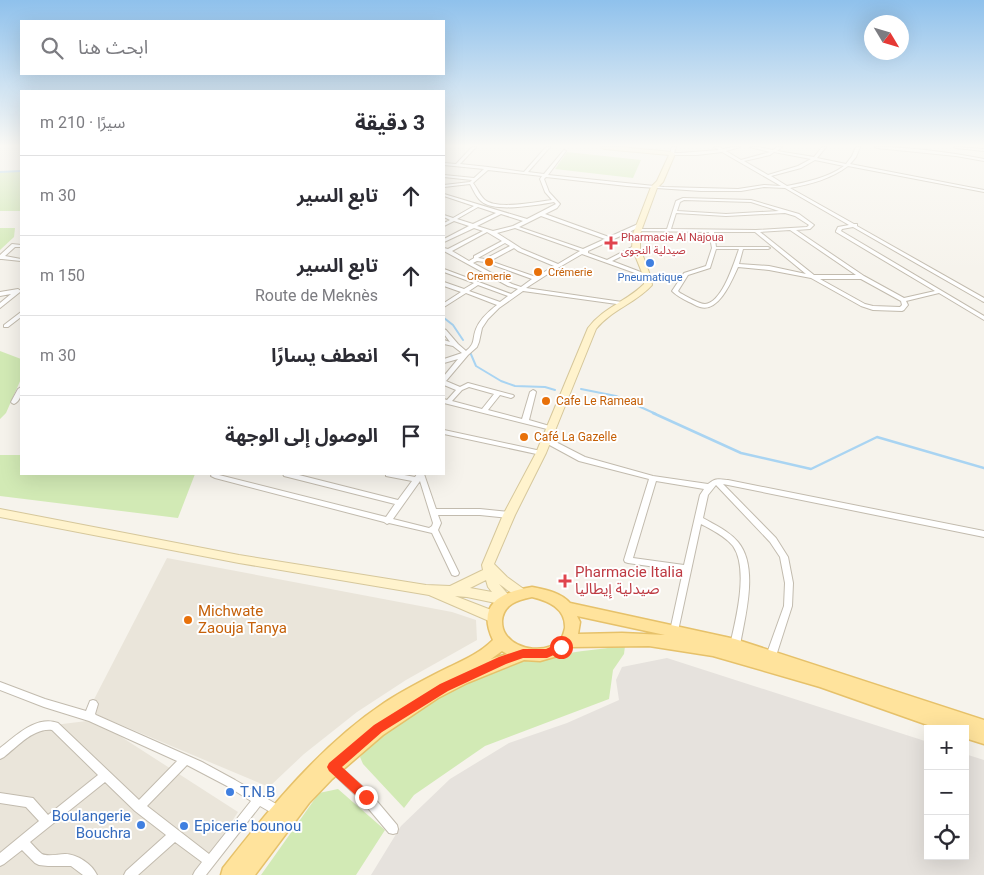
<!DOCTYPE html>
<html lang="ar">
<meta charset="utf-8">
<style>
body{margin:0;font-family:Roboto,"Noto Sans Arabic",sans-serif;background:#f2f2f3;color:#2b2b33;direction:rtl}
.controls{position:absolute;right:15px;bottom:15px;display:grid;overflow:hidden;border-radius:0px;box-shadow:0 5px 20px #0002}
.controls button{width:45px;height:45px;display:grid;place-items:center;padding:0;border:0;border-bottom:1px solid #e1e1e2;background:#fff;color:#2b2b33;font:25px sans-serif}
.compass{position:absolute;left:864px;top:15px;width:45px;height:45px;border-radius:50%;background:#fff;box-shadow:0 5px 20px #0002;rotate:128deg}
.stop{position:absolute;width:15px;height:15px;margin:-11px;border:4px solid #fc3f1d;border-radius:50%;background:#fff}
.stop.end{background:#fc3f1d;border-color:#fff;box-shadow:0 1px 5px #0008}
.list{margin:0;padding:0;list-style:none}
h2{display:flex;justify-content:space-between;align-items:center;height:65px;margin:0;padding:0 20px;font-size:21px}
h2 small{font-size:16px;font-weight:400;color:#7c7c81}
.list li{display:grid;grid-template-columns:32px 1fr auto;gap:15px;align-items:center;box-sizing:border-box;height:80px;padding:0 20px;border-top:1px solid #e1e1e2}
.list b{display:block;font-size:19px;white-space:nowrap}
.list p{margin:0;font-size:16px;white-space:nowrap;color:#7c7c81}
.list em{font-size:16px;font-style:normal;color:#7c7c81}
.icon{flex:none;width:28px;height:28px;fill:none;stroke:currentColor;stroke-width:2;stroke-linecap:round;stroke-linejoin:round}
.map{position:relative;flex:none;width:984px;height:875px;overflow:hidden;direction:ltr}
.search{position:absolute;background:#fff;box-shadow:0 5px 20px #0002;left:20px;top:20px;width:425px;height:55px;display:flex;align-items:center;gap:12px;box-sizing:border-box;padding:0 18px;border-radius:0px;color:#7c7c81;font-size:19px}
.panel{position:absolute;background:#fff;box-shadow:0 5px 20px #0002;left:20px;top:90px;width:425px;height:385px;border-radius:0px;direction:rtl}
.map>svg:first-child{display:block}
.residential{fill:#eae5da}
.industrial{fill:#e6e2dd}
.green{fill:#d2eab5}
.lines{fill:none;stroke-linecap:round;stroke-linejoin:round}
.stream-far1{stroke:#a9d4f2;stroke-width:2}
.stream{stroke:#a9d4f2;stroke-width:2.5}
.street-casing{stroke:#c2bbae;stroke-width:2}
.secondary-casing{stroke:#d6c79b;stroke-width:2}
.primary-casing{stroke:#e6c16a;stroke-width:3}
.street{fill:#fff;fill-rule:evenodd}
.secondary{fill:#fff3cd;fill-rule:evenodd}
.primary{fill:#ffe39c;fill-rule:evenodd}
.route{fill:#fc3f1d}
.health-dot{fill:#e0444e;stroke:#fff;stroke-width:2}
.food-dot{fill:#e8710a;stroke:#fff;stroke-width:2}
.shop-dot{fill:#3f7fe0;stroke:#fff;stroke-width:2}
.labels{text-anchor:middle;stroke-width:4;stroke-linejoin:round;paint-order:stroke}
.far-health-label{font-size:11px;fill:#be3a42;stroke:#fff;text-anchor:start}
.far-food-label{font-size:11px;fill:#c56008;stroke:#fff;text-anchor:start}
.far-shop-label{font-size:11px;fill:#366cbe;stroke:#fff}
.food-label{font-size:12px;fill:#c56008;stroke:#fff;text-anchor:start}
.near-health-label{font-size:15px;fill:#be3a42;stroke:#fff;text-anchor:start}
.near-food-label{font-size:15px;fill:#c56008;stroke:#fff;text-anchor:start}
.near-shop-label{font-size:15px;fill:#366cbe;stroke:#fff;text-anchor:start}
</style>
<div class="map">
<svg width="984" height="875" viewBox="0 0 984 875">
<rect width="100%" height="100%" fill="#f6f3ec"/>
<path class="residential" d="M167,558L452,612L476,620L477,640L406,680L357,712L304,754L269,787L88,711Z
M95,720L238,812L197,875H0V759L46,726Z"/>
<path class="industrial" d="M667,658L928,742V856H965V754L984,760V875H371L401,826L450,779L509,743L567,723L619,700L616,680L622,667Z"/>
<path class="green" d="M567,152L641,160L633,178L555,169Z
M0,171H21V211H0Z
M0,228H15L14,237L0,250Z
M0,351L21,359V379L6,413L0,419Z
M0,455H21V474H195L178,518L0,496Z
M625,646L624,654L613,670L609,699L485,746L414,795L404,808L363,764L360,757C378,734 400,719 425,705C439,697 453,686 468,680C517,658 572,652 625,646Z
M338,789L385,830L356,875H261L319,793Z"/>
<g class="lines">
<path class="stream-far1" d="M0,172L21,171
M444,318L453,325L463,340
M470,352L476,366L501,381L515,386L545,387L555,390
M581,389L616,396L656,414"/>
<path class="stream" d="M653,413L741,453L811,469L877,437L984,468"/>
<defs>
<path id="street" d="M472,147H476L460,164L488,167L524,172L546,147H550L528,172L544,174L564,150L566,151L548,175L664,187L738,189L764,185L781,186L722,152L697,155H672L670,154L672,147H676L674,153H680L719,150L714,147H719L723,149L733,147H740L726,151L741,160L770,152L750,147H758L773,150L777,147H782L777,151L814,157L822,147H826L817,158L846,164L852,156L856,147H860L856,157L850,164L984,190V192L848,166C831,179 811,184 790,188L854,224H857V226L984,298V302L982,301L853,227L842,229L841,231L984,316V320L939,293L906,301L908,305L904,310L902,311L873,310L861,306L811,278L769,270L738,267C732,280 719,313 700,307C696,306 692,303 689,302C683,299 677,296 672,291L684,273L706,266L712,248L709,232L639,231L637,230L639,229H667L676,201L683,198L751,200L799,214L814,225L810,229L796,230L864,276L904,298L935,291L836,232V231L838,227L849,225L785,188L764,187L741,191H701L627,186L546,177L544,179L549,192L560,204L557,208L545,214L609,237L638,224H642V226L588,251V253L607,260L634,246H638V248L612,261L651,276L650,277H646L582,254L551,272L526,288L622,302L624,303V305L523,291L499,308L488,319L482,328L479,342L477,347L468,355L446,381L460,387L468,383L513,395L514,396L513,397L511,398L500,395L488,410L522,419L530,392L533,390L535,391L536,392L529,420L553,427L554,428L553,429L551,430L444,403V399L447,400L456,390L444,385V376L458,359L444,363V359L462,353L453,346L444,344V340L450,342L444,334V329L446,330L458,344L466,351C476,343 472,339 476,329C480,319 489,311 497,305L466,293L444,307V303L461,292L444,286V282L464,289L474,283L444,272V269L511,294L518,289L508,286L444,251V248L448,249L483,231L474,228L444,242V239L469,226L454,221L444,226V223L450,220L444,217V215L453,218L474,206L444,196V194L527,219L556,204L554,202C537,205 494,213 481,201C476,197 473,189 470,184L444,187V185L470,182L472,180L444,177V175L474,178L484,169L444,165V163L456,164ZM774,152L811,159L798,166L768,175L744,161L770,155ZM815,160L844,166C827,178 807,182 787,186L771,176L801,168ZM488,170L542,176L540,179L545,192L552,200C536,202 497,210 485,200C480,196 477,188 473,183ZM684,200L751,202L779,211L726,214L677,211L680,202ZM478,207L496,213L473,224L457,219ZM676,213L726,216L785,213L795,216L809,225L807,227L756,230L671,229ZM501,214L523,221L513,226L493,231L477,226ZM541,216L605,239L583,249L519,227ZM515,228L580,251L558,264L522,249L497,233ZM790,230L856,275H814L760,232ZM487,232L502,241L474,256V258L469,261L452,251ZM714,232H755L806,274L769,266L739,264L743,249H768L770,248L768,247H716ZM505,243L510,246L485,259L478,258ZM514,248L518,251L554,266L536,277L490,261ZM716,249H739C734,263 722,303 705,304C699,304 686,296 680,293L678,291L688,275L710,268ZM477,261L485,262L532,279L521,287L512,284L473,263ZM820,279H861L901,301L902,305L900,307L873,306L865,304ZM478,285L508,296L500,302L469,291ZM469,387L494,394L482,409L452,401L462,390Z
M875,147C911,147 948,152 984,159V161L956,156L877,148Z
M954,147L984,149V151L956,148Z
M12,244L21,245V247H15L5,256L21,259V261L2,259H0V255Z
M18,289L21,291L20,292L0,308V303L11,294L0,296V292Z
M21,312V317L8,327H4V325Z
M21,387C22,393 20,402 14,404L12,403L11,402L18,389Z
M444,430L541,451L545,453L541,455L444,434Z
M544,438H548L585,457L653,476L708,484C716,478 717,479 728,480L984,531V537L723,484L776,538L788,557L793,583L792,606L776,656L774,659L771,660L768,659L766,656L784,606L785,583L780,557L770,542L716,485L708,495L703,518C715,525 729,531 738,542C759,567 745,616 740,645L738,648L735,649L732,648L730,645C736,619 749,569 733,546C725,536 712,530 701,524L678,631L677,634L674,635L671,634L670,631L683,571L628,563L625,562L624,560L649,479L579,461L544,442L543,440ZM656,481L704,489L700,495L684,565L633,558Z
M212,474H215L386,517L395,504L284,476L283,474H295L398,500L412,481L386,476V474H399L415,477L417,474H424L436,509H480L509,512L512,513L513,515L512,517L509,518L480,515H438L441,523L438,530L459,573L458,575L455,576L452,575L451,573L432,533L389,523L387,524L384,522L215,478L211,476ZM420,481L433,523L432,526L429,528L393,519Z
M0,682L45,699L86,711L90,701L93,700L96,701L98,704L95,714L96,715L202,762L235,780L283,808L284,812L283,816L279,817L260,806L206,875H193L195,871L202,862L175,842L138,875H124L126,871L166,835L135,811L105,782L30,842C34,846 38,851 42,854C48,857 58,854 65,854C77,854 92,864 97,875H83L71,866H48L39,865L35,863L22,850L4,864L0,866V853L39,821L26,807L0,803V793L33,798L48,815L98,775L52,730C33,728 17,747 4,757L0,759V748C16,736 36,715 58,723L139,800L177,761L89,721L44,707L0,690ZM187,765L227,786L251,801L209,854L147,806Z
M333,762L337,764L370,793L397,825L398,829L397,833L393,834L389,833L362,801L329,770L328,767L329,764Z"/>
<path id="secondary" d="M601,147H620L672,152L675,154L663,182L657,188L640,234V248L650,275L652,285C636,303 611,310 596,329L546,453L515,515L494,564L507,577L525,590L527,593L525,596C516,599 507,589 499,584L512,599L509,603L505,605L467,597L455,596L499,613L500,617L499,621L494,622L489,621L429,595L239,563L0,517V509L239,555L426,585L450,586L483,570L482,565L503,515L536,453L588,328C603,308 627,301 644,284L643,275L632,248L633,234L651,187L657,181L669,155L604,149ZM486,580L488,587L492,592L470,588Z"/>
<path id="primary" d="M532,587C546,590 560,592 570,603L735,639L984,720V744L965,738V729H939L820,687L713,656L649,646L571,647L561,655L540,661L524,660L467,683L438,698L383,735L332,779L309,803L255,875H221L223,868C270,808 320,746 384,703C402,691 422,681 441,671C459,662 478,655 493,640C476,604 501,592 532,587ZM532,597C548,601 566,608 565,628C564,632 563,636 561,639C547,654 518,651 506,635C503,631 502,626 502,621C503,604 518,600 532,597ZM577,616L665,635L622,633L578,634L580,622ZM502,651L507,654L491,659Z"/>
</defs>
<use href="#street" class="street-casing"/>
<use href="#secondary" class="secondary-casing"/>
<use href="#primary" class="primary-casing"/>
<use href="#street" class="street"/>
<use href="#secondary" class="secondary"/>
<use href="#primary" class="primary"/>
</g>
<linearGradient id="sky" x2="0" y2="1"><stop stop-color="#8fc1ec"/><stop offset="0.54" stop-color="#fbfaf6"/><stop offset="1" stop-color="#fbfaf6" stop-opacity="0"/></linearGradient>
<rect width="984" height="270" fill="url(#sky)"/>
<path class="route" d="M561,642L566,647L565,650L547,658H523L506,664L448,691L382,732L342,767L370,793L372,797L370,801L366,803L362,801L329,771L327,767L329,763L374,725L440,684L499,657L523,649H546Z"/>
<g class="health-dot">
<path d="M608.5 235.5h5v5h5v5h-5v5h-5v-5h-5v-5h5z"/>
<path d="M562.5 573.5h5v5h5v5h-5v5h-5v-5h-5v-5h5z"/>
</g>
<g class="food-dot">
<circle cx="489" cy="262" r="5"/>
<circle cx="538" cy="272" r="5"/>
<circle cx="546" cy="401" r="5"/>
<circle cx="524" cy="437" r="5"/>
<circle cx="188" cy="620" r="5"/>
</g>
<g class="shop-dot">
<circle cx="650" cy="263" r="5"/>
<circle cx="230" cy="792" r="5"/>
<circle cx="141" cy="825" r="5"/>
<circle cx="184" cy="826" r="5"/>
</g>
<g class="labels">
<g class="far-health-label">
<text x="621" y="241">Pharmacie Al Najoua<tspan x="621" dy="13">صيدلية النجوى</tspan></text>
</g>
<g class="far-food-label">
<text x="548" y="276">Crémerie</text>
<text x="489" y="280" text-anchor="middle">Cremerie</text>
</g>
<g class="far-shop-label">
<text x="650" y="281">Pneumatique</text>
</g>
<g class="food-label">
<text x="556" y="405">Cafe Le Rameau</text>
<text x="534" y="441">Café La Gazelle</text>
</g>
<g class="near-health-label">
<text x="575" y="577">Pharmacie Italia<tspan x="575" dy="17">صيدلية إيطاليا</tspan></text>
</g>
<g class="near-food-label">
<text x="198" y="616">Michwate<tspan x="198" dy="17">Zaouja Tanya</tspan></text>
</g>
<g class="near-shop-label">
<text x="240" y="797">T.N.B</text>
<text x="131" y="821" text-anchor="end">Boulangerie<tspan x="131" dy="17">Bouchra</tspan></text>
<text x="194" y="831">Epicerie bounou</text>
</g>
</g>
</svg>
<div class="controls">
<button>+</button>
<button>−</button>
<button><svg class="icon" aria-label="locate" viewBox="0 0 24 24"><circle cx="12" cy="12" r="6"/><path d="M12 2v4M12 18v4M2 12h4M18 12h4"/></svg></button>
</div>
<svg class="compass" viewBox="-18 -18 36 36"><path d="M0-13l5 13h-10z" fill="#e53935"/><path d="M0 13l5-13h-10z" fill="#7c7c81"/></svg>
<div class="stop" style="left:561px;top:647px"></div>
<div class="stop end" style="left:366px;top:797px"></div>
<div class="search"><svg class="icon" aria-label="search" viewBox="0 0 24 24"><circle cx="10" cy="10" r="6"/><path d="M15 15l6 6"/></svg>ابحث هنا</div>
<section class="panel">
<h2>3 دقيقة<small>سيرًا · 210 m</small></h2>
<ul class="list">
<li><svg class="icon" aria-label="ahead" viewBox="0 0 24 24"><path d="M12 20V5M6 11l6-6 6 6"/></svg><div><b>تابع السير</b></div><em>30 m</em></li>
<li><svg class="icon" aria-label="ahead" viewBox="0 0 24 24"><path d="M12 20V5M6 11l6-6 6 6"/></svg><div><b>تابع السير</b><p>Route de Meknès</p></div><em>150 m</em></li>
<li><svg class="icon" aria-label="left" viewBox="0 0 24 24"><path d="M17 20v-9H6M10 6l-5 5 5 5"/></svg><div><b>انعطف يسارًا</b></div><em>30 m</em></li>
<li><svg class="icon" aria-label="arrive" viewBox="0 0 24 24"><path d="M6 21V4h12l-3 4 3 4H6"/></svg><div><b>الوصول إلى الوجهة</b></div></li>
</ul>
</section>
</div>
